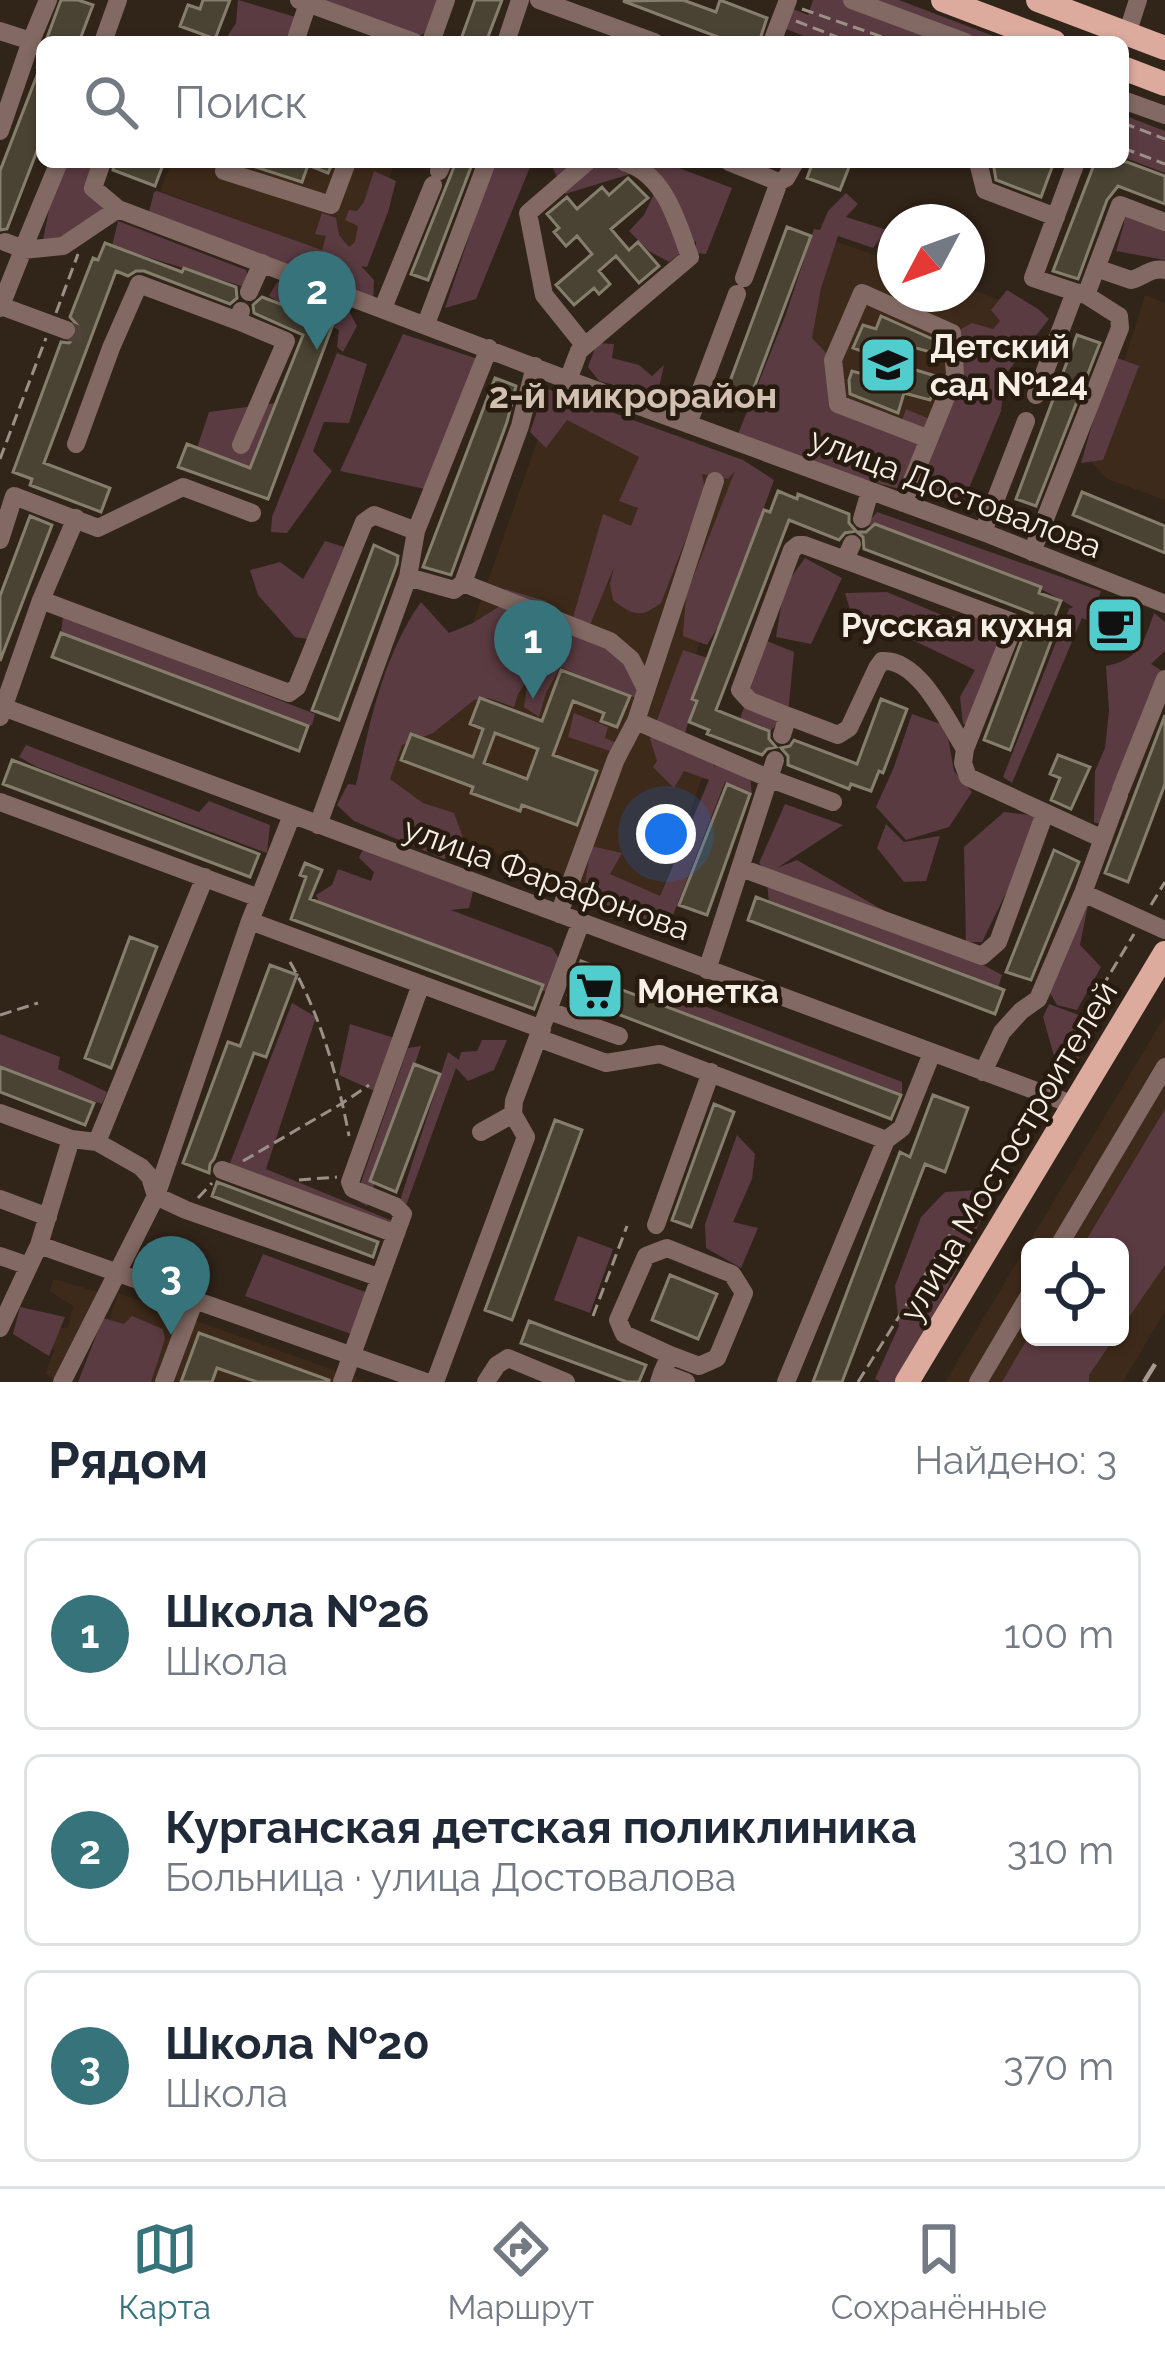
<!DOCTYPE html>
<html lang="ru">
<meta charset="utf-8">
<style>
body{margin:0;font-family:Raleway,sans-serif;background:#f6f6f7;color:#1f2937}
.controls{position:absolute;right:36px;bottom:36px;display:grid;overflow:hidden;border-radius:18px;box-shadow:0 3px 9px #0004}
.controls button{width:108px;height:108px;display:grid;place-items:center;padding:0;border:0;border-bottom:3px solid #e0e1e3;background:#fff;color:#1f2937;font:60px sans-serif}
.compass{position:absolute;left:877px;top:204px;width:108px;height:108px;border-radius:50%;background:#fff;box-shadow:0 3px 9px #0004;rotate:229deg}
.you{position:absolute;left:666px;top:834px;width:42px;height:42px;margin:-30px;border:9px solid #fff;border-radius:50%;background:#1a73e8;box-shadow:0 0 0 18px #1a73e833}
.badge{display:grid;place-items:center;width:78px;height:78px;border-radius:50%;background:#36737a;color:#fff;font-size:39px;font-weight:700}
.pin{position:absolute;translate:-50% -99px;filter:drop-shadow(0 3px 6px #0008)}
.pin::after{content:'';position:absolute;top:63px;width:42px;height:36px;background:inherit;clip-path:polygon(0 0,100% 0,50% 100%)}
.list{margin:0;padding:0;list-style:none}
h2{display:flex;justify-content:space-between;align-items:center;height:156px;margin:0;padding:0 48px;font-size:51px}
h2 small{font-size:39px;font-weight:400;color:#747a83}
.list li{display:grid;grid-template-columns:78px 1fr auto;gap:36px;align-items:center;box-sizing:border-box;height:192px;margin:0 24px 24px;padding:0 24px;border:3px solid #e0e1e3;border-radius:18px}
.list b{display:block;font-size:45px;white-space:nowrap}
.list p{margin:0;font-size:39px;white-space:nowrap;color:#747a83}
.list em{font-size:39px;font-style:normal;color:#747a83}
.icon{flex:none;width:66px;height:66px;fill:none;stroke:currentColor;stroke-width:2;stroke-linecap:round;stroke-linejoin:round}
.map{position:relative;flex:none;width:1165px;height:1382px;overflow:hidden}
.search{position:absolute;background:#fff;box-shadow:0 3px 9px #0004;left:36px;right:36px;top:36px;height:132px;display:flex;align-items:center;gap:30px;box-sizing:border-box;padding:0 42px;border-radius:18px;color:#747a83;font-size:45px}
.sheet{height:804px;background:#fff}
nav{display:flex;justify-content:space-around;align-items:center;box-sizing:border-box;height:168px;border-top:3px solid #e0e1e3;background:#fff;font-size:33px;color:#747a83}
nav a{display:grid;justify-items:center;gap:6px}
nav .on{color:#36737a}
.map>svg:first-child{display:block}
.built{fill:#3d2a1a;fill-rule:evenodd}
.green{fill:#5b3b42}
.building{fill:#4a4333;stroke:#867e6c;stroke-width:3;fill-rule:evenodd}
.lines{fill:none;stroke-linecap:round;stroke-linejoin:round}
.minor-tunnel{stroke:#4f4238;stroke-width:18;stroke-dasharray:18 9;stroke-linecap:butt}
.path{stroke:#9b9087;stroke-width:3;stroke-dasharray:12 6;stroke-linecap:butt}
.minor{stroke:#826963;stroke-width:18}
.major{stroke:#ddaa9e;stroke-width:24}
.rail{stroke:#a69b92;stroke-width:4.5;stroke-dasharray:21 21;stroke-linecap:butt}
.labels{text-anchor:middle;stroke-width:9;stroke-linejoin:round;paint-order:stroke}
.poi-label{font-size:33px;font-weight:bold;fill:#f7eee6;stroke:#271a0f;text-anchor:start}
.street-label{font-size:33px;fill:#f7eee6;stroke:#271a0f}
.neighbourhood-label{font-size:36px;font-weight:bold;fill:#d2c0b2;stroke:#271a0f}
</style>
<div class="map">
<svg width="1165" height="1382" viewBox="0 0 1165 1382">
<rect width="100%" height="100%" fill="#312419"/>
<path class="built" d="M172,162H395L357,264L160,191Z
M823,237L895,262V294H967V288L1020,307L949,494L757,422Z
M1145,295L1165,303V500L1107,479L1092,463Z
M552,399L759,473L663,748L707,764L655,910L350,802L410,631L464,649Z
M1165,1016V1311L1123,1382H945ZM1030,1247H1120V1337H1030Z
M54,1279L105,1294L59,1381L45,1374L54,1351L49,1342L58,1327L68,1328L73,1306L49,1291Z
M118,1293L367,1382H89Z"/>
<path class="green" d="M238,0L299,18L293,42H230L227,37L236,23Z
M312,0H437L425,33L415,38Z
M813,0H899L1009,42H819L786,29L793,9L808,15Z
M1123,115L1165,131V173L1123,157Z
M64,162H98L86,191L111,216L40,255L53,189Z
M494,162H532L476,299L445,308Z
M550,162H663L732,188L706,254L696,253V241L669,262L649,251L629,231L644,215L659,183L634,173L565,194Z
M374,171L396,181L388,212L367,267L361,266L374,280L373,303L147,220L154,192L157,191L322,250L326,236L315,234L322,213L336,218L339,235L349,247L355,242L358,226L345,220L349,210L357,211L364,202Z
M846,193L858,204L846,217L887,230L873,248L838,236L821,288L812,338L831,358V409L898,431L906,409L932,420L946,389L947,337L972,323L993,329L1000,321L991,310L1007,290L1038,309L1049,319L1005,375L1001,411L962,505L939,498V494L936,499L734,444L786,314L814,229L820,230L828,211Z
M1124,206L1165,223V260L1116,251L1124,224Z
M118,221L246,270L251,289L112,246Z
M277,282L349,311L357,326L343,352L337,347L339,330C316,317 291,311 269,296Z
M403,334L478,359L430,490L340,471Z
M597,343L614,344L612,358L639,365L652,376L664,365L657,397L599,381L588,367Z
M337,353L367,364L349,423L324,422L313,451L332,471L287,533L271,532L272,517Z
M1112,356L1139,366L1103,460L1081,463Z
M545,388L743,460L774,480L723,619L707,645L683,636L686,595L735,471L728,479L702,474L705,490L661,603C640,619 632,615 613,600L610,584L614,567L587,632L622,648L643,698L616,753L568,737L574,713L608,727L605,738L619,744L636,698L560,667L546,693L539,717L524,707L528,679L518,694L514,707L488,698L474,700L433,733L402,745L390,779L423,803L454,813L465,843L444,859L354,821L337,805L348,784L356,785C370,722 383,656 421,602L449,633L473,623L505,603V589L546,601L549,633L557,616L572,621L603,514L631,526L638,508L619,501L639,457L567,420L546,448L530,432Z
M277,403L250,468L197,448L209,412Z
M877,512L1101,591L1090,622L1082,618L1012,783L1003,777L1069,609L1073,607C1010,568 936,549 867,524Z
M325,541L344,547L308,639L295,637L258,595L250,570L280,562L303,579Z
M805,558L842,578L811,644L776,637L784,587Z
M887,592L944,616L978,618L1016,634L978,727L963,724L960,697L975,670L850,610L845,593Z
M1154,613L1165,622V651L1151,664L1162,671L1105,826L1094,822L1095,771L1105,748L1109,711L1106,666C1140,659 1144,642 1154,613Z
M63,616L315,714L312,725H305L61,633Z
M767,641L794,652L788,714L770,731L740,719Z
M683,650L708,658L685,733L716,757L714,768L717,762L750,775L752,795L725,782L668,928L583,896L591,846L622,853L610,874L660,896L709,780L684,771L674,788L653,767L657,761L650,739Z
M912,714L946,726L954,771L972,792L949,827L906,840L876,807L894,767Z
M26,745L199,812L209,801L270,825L267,853L37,767L19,757Z
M785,804L843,825L777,868L797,860L912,927L1002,975L998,988L769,902L766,873L768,872L759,863Z
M1004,812L1037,816L1009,887L982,942H966L964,847Z
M886,824L904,842L940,836L926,881L904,882L877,848Z
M364,847L474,887L469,908L451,910L552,948L567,970L554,995L319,902L316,895L332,885L338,869L371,881L374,872L359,858Z
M1092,885L1080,945L1101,967L1077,1010L1057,1005L1044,983Z
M644,983L902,1082V1095L642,997Z
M292,1003L316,1017L266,1169L395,1222L393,1238L225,1176Z
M1049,1004L1087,1018L1078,1043L1079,1063L1068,1069L1056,1063L1043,1017Z
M350,1024L401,1040L379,1093L339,1075Z
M0,1034L60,1057L58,1069L107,1092L102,1104L0,1067Z
M482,1040H507L494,1070L468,1081L456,1068L403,1214L396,1213L448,1052L459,1060L461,1052L477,1051Z
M421,1046L367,1206L355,1199L408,1048Z
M1165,1109V1265L1120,1330V1247H1082Z
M737,1135L755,1154L752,1179L733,1222L758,1228L741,1268L706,1248L705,1224Z
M996,1189L902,1382H880L875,1379L899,1326L895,1286L921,1217L945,1192Z
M578,1236L613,1249L590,1313L554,1300Z
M263,1254L368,1293L354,1335L245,1296Z
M20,1307L65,1317L49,1356L13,1334Z
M132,1316L163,1329L165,1339L151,1382H78L103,1318L124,1324Z
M1030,1334V1337H1115L1089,1375V1382H1002Z"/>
<path class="building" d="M61,0H78L93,5L79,42H56L47,38Z
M203,0H230L215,39L180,26L188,5L200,9Z
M475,0H502L486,42H460Z
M683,0L716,12L720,0L767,18L759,42H731L623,1Z
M41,65L42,138L7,229L0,230V171Z
M115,162H164L155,186L113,170Z
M240,162H333L328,173L308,165L302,182Z
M456,162H473L428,280L411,274Z
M813,162H851L840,190L807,178Z
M993,162H1054L1041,197L996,180Z
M1095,162H1127L1165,176V204L1118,186L1107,200L1078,279L1053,271Z
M628,178L648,198L611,229L629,250L638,242L659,266L639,283L616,256L599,271L610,284L599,294L594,288L574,305L556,285L592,254L577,236L566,246L554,232L559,228L547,214L567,197L577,209L602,187L609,195Z
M787,227L811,236L749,401L726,392Z
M105,243L182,272L184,268L236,287L237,298L230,304L144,271H136L128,276L116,271L44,463L110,488L101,512L30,485L32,479L13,472L61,342L69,343L78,336L79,327L70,317L93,258L98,260Z
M262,297L333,324L268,499L178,467L187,444L250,468L303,335L254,313L253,305Z
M881,316L937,341L934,353L905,345L899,365L939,377L930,400L904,393L898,413L850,394L849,380L852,371L877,378L883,359L853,348L863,325L876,329Z
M1077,335L1100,343L1036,506L1016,499Z
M495,378L516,386L507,422L451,575L423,567Z
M778,491L797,499L798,494L849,514V523L857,532H866L875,524L1041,587L1039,593L1061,601L1053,621L1058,623L1010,750L984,740L1032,613L864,549L863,537L856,531L845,533L839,540L789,520L716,710L769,731V739L776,747L767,749L762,755L707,734L709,730L689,722L697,701L692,699L764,510L770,512Z
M1082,492L1165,526V553L1073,515Z
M30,516L52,525L0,661V596Z
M374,545L398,556L397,564L339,720L312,710Z
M1100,609L1137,622L1130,641L1093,628Z
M61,633L308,726L299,751L52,657Z
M561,670L630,696L617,727L601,721L604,713L573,701L553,755L597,771L577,825L522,805L520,811L471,793L473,787L401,760L411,734L473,757L483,729L470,724L480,698L542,721ZM495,733L538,749L527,779L484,763Z
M881,699L907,709L883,773L879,771L871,791L851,784L849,789L788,765V756L781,748L790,746L794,740L857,764Z
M1165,715V784L1128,882L1105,873Z
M1058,755L1090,767L1071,809L1051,800L1060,778L1050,774Z
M12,760L259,854L250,877L3,784Z
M727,784L750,794L707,915L679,905Z
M1054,850L1079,862L1031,980L1006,972Z
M305,863L322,870L310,899L543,985L534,1009L291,919L306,877L300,875Z
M756,897L1004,990L995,1014L748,920Z
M130,937L157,947L111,1068L85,1058Z
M581,961L619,975L614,987L901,1095L891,1119L568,995Z
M270,965L297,975L266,1057L254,1053L214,1159L210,1164L209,1173L183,1163L228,1042L240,1046Z
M414,1064L440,1074L396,1192L370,1181Z
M0,1067L94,1103L85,1125L0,1092Z
M933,1095L968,1108L945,1172L925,1164L842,1382H813L900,1152L910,1157Z
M714,1104L734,1112L691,1227L672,1220Z
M555,1120L582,1130L512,1320L485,1310Z
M217,1182L378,1242L373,1257L212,1196Z
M670,1275L717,1294L698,1339L652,1320Z
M529,1321L646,1365L639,1382H627L521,1343Z
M199,1333L329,1380V1382H257L217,1368L212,1382H181Z"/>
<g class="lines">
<path class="minor-tunnel" d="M66,330L90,339"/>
<path class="path" d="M802,9L897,42
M796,21L850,42
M1123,123L1165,139
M1123,148L1165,164
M56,313L78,254
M0,459L46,338
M1151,905L1165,882
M290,962C320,1014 338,1077 349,1136
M0,1015L38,1003
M1046,1080L1134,934
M243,1161L341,1104L369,1085
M299,1180L337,1177
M198,1198L212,1183
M593,1316L627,1226
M858,1382L1032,1104"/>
<path class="minor" d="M299,0L414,42
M539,0L654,42
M852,0L965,42
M0,31L31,41L0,131
M1127,34L1138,0
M31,41L48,0
M103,42L118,0
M295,42L308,3
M431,42L446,0
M506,42L520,0
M772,42L788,0
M1123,100L1165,115
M102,162L93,188L118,209L568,380L983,532L1165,604
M227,162L224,171L331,205L347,162
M729,162L779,182L744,278
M978,162L985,190L1056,217
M439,171L443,162
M779,182L786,178L795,162
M5,242L23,249L59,162
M1096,268L1131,280C1143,277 1152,267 1165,270
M249,292L262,263
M1075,292L1086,295L1120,205L1165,222
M1,306L66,330
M0,308L23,250L63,246L118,209
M383,308L433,185
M426,324L487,162
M585,346L544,295L528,213L587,162
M568,380L579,351L690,257C677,221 665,174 624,162
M1036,395L1075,292L1033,278L1076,162
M688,424L737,294
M76,444L111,348L139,284L238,321
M241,445L286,341L238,321L241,311
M903,503L955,375L952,333L862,293L833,360L838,404L929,439
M862,519L870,491
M983,532L1026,421
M0,540L14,496L98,528L183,487L252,513
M1032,552L1120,328L1119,316L1086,295
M845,560L1015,623L965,749L963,763L968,777L1103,839
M408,577L454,590L463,583L520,426L535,366
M463,583L610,641L631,659L646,689
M41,600L76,518
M0,706L1074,1105
M788,716L838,735L849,728L877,668L882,661C919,658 947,721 965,749
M0,717L41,600L289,693L297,687L364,522L374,515L416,531
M636,721L715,481
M782,735L788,716L750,701L740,690L792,550L798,545H804L845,560L852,544
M1121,789L1165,679
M0,802L259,898
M318,825L408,577L416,531L489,348
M741,868L982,956L998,942L1045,813
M1083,893L1165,930
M559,914L616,759L636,721L768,778L833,802
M250,921L542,1029
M707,970L775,760
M549,1011L619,1036
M538,1038L606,1063L660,1054L886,1140
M983,1072L1002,1032L1021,1011L1038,999L1083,893L1119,795
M0,1113L71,1139L97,1142L141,1167L150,1177L156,1196L186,1210L378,1277
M481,1132L513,1114
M97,1142L205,877
M222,1170L396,1234
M0,1199L48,1217
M656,1225L711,1072
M39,1245L426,1382
M1058,1247L1165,1067
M0,1256L29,1266L39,1245L71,1139
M0,1328L29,1266
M662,1373L670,1355L624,1334L618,1320L646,1256L667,1248L732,1274L744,1293L717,1358L699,1366L670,1355
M62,1382L156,1196L250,921L292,815
M164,1382L195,1299
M342,1382L403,1214L395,1206L353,1189L350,1182L421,984
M435,1382L526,1137L513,1114L514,1101L581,922
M486,1382L497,1365L508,1358L566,1382
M659,1382L662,1373L686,1382
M786,1382L886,1140L902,1128L932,1053
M978,1382L1030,1294"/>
<path class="major" d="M943,0L1054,42
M1038,0L1165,48
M1123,68L1165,84
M907,1382L1165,953"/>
<path class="rail" d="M1144,1382L1165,1348"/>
</g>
<defs>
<symbol id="school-square" viewBox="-11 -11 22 22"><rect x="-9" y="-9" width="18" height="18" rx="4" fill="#52cdcd" stroke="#271a0f"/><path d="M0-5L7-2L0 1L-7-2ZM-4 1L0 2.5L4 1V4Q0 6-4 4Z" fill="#111"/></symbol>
<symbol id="cafe-square" viewBox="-11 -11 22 22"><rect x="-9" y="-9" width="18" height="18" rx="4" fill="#52cdcd" stroke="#271a0f"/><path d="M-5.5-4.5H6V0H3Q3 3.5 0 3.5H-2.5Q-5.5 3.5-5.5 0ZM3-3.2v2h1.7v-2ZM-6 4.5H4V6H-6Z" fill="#111"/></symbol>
<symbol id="supermarket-square" viewBox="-11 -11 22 22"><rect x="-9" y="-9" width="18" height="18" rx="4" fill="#52cdcd" stroke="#271a0f"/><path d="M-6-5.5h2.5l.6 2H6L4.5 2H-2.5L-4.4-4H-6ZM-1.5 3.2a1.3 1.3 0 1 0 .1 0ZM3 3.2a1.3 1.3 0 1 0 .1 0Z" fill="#111"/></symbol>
</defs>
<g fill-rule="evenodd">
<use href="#school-square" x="855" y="332" width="66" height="66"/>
<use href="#cafe-square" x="1082" y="592" width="66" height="66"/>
<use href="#supermarket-square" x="562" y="958" width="66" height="66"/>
</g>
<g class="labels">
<g class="poi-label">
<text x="930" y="358">Детский<tspan x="930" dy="38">сад №124</tspan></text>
<text x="1073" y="637" text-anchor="end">Русская кухня</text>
<text x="637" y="1003">Монетка</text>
</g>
<g class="street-label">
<text transform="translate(956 492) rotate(21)" y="12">улица Достовалова</text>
<text transform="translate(547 878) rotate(20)" y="12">улица Фарафонова</text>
<text transform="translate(1008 1151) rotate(-59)" y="12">улица Мостостроителей</text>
</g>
<g class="neighbourhood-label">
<text x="633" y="408">2-й микрорайон</text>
</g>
</g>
</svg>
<div class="controls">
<button><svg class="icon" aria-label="locate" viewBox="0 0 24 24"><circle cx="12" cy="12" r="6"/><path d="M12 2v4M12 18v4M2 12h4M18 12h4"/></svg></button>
</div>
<svg class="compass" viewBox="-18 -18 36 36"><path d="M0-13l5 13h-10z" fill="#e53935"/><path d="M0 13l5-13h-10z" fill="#747a83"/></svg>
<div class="you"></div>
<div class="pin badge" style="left:533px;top:699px">1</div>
<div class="pin badge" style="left:317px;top:350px">2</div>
<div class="pin badge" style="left:171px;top:1335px">3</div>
<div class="search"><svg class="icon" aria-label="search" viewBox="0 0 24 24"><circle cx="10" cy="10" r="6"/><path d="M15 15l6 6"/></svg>Поиск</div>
</div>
<section class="sheet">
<h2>Рядом<small>Найдено: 3</small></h2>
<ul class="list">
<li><span class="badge">1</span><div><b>Школа №26</b><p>Школа</p></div><em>100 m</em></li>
<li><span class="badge">2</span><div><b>Курганская детская поликлиника</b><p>Больница · улица Достовалова</p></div><em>310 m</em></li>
<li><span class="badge">3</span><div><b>Школа №20</b><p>Школа</p></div><em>370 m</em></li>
</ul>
</section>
<nav>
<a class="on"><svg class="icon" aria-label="map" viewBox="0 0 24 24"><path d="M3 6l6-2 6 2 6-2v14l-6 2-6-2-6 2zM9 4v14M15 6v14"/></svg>Карта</a>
<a><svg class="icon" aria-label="directions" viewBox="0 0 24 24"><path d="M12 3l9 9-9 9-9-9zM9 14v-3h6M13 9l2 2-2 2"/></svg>Маршрут</a>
<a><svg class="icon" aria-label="saved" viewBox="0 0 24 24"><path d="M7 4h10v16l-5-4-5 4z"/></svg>Сохранённые</a>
</nav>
